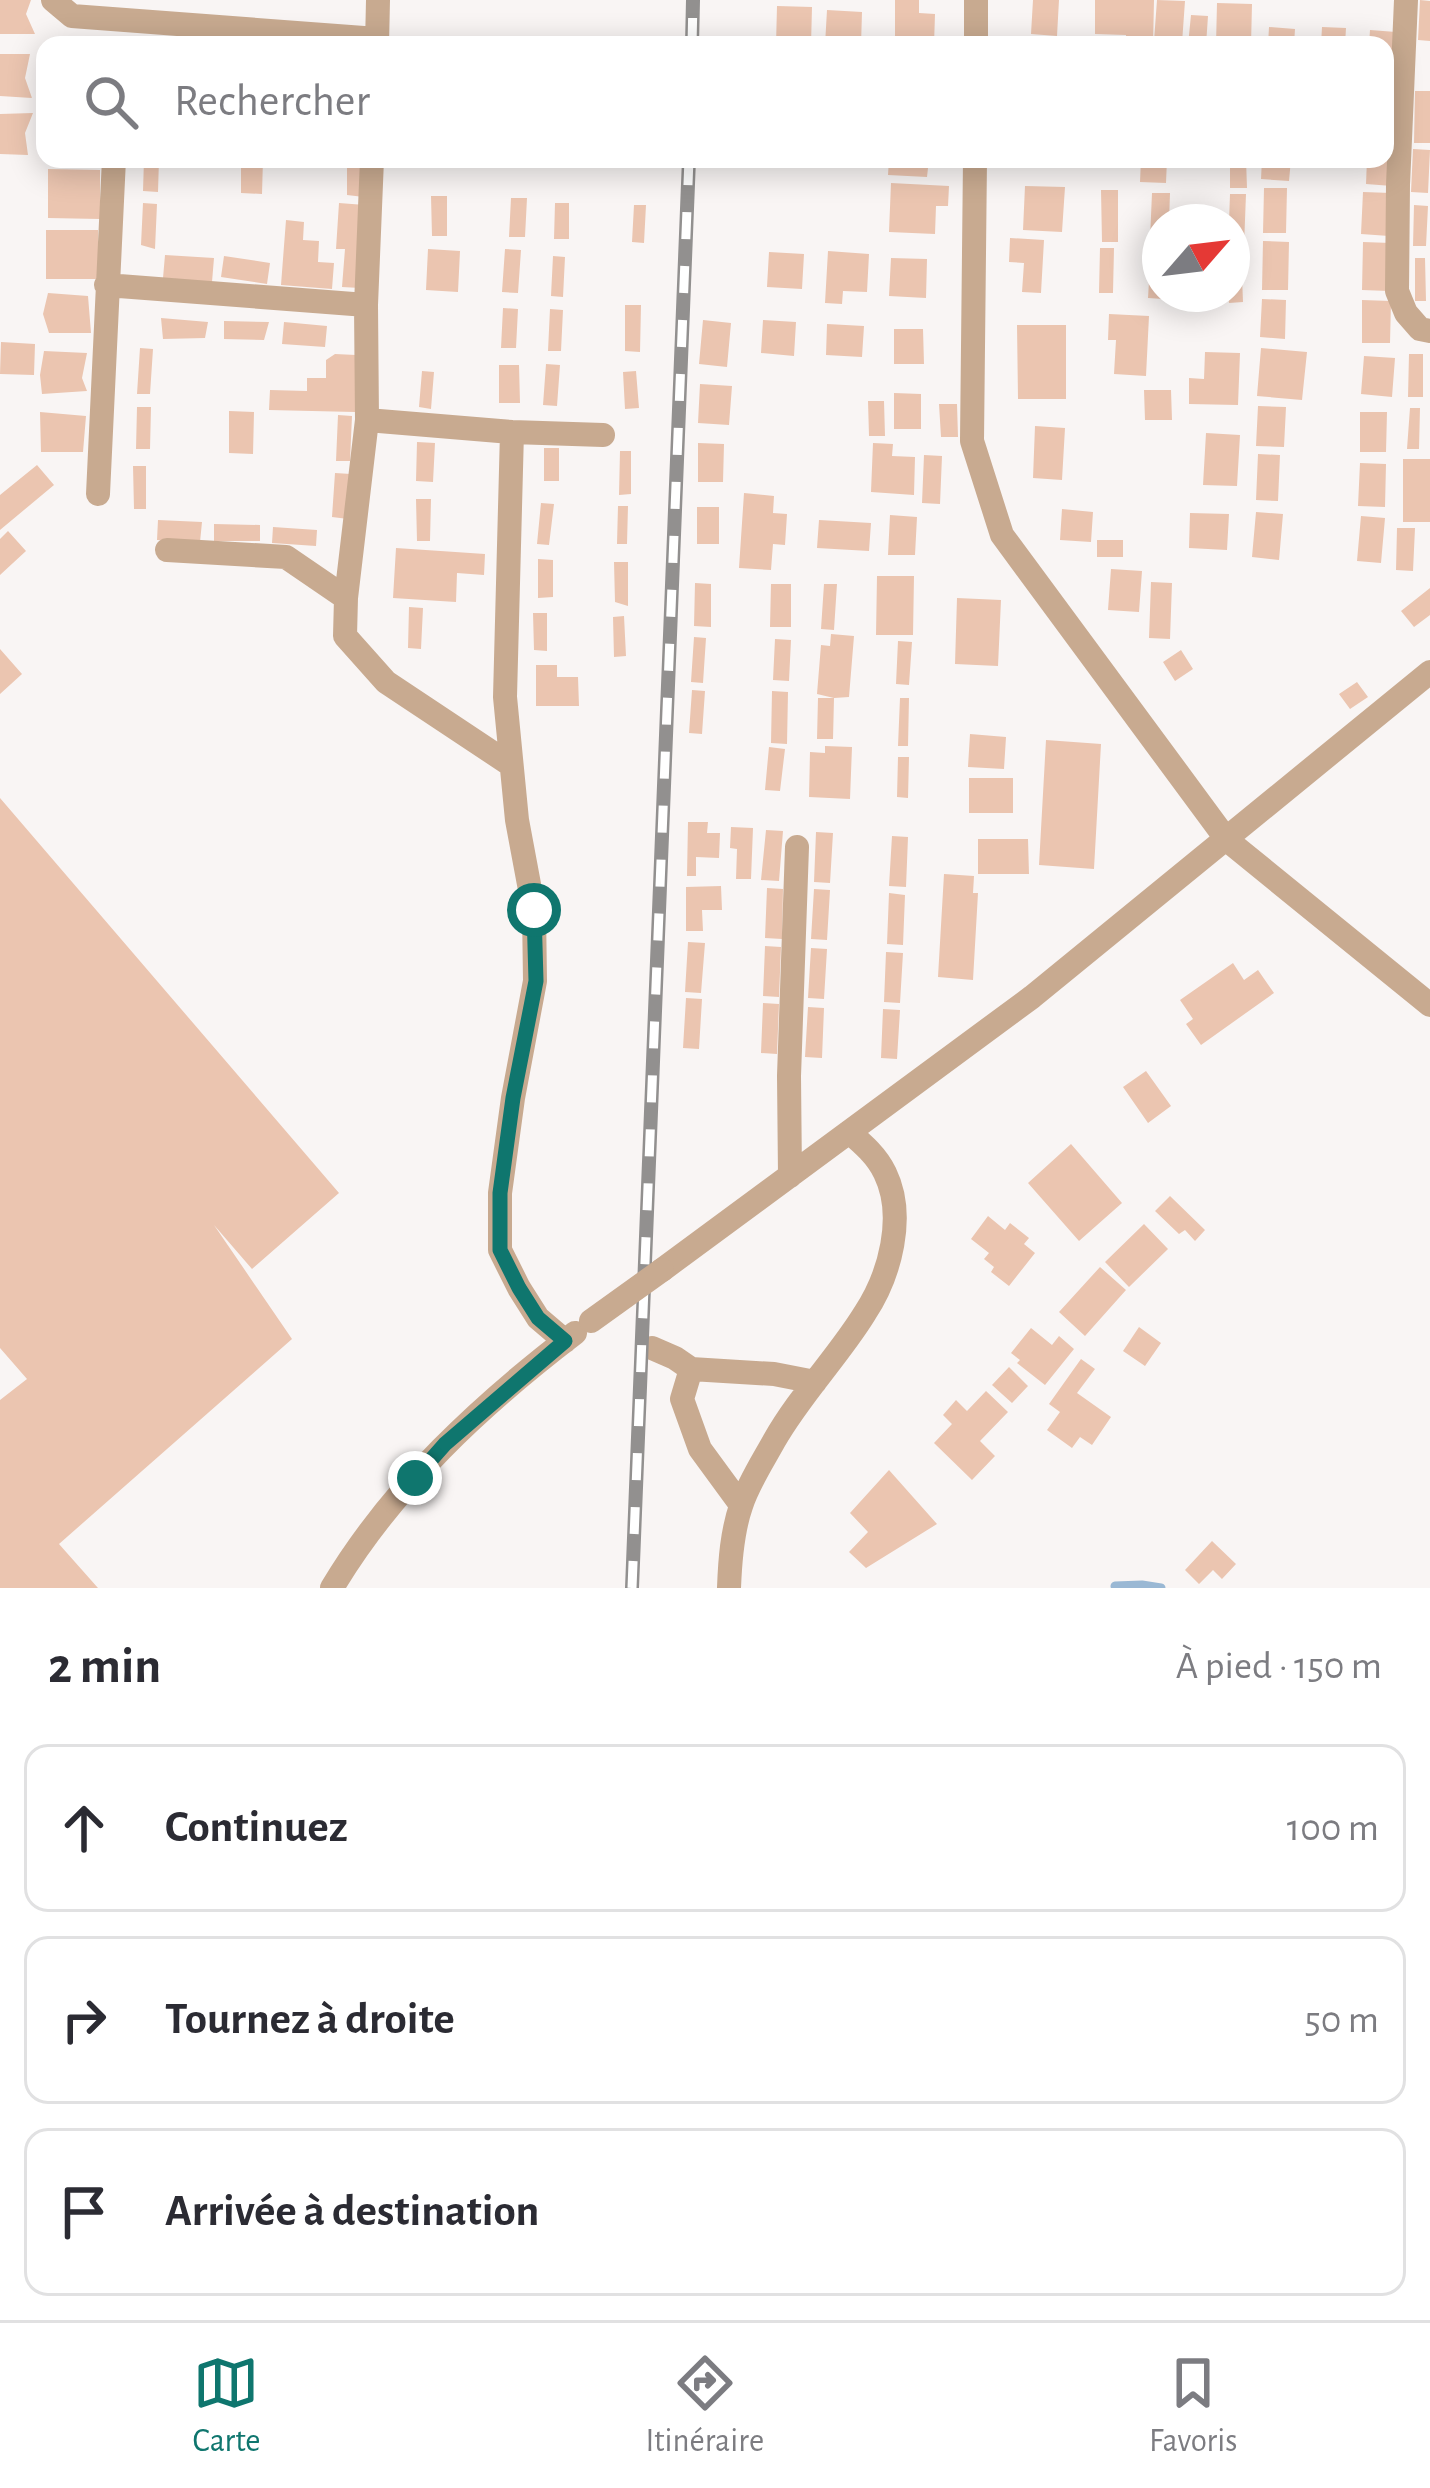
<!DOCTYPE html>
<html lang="fr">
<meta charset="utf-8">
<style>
body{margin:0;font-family:"Alegreya Sans",sans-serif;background:#f7f7f7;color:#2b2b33}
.compass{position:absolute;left:1142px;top:204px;width:108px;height:108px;border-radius:50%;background:#fff;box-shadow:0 6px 30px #0003;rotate:62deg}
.stop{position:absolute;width:36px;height:36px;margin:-27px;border:9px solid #0f766e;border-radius:50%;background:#fff}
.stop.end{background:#0f766e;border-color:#fff;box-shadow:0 3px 12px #0008}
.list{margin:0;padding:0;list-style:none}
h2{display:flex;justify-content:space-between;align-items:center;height:156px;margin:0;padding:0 48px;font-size:51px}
h2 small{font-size:39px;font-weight:400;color:#7c7c81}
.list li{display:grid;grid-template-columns:78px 1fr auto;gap:36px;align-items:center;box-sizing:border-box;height:168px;margin:0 24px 24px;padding:0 24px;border:3px solid #e1e1e2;border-radius:24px}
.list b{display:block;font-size:45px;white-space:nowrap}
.list em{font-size:39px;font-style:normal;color:#7c7c81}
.icon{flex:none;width:66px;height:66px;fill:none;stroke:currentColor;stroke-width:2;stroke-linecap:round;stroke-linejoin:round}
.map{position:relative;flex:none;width:1430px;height:1588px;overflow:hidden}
.search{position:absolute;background:#fff;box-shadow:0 6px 30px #0003;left:36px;right:36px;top:36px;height:132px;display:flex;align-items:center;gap:30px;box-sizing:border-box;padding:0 42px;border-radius:24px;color:#7c7c81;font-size:45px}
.sheet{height:732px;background:#fff}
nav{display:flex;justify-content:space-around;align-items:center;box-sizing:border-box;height:168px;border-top:3px solid #e1e1e2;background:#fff;font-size:33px;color:#7c7c81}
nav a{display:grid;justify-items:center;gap:6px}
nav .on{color:#0f766e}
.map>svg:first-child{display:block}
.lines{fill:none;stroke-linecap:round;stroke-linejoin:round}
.stream{stroke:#9ab8d4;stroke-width:9}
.building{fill:#ebc5b0}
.minor{stroke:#c8aa90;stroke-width:24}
.rail-casing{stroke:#92908f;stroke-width:14}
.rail{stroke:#fff;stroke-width:9;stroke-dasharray:27;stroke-linecap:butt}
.minor-bridge{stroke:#c8aa90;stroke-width:24}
.route{stroke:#0f766e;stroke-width:15}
</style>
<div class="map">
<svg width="1430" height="1588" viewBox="0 0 1430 1588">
<rect width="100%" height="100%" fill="#f9f5f4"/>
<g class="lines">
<path class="stream" d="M1115,1586L1142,1585L1161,1588"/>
</g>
<path class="building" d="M0,0H31L26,14L35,34H0Z
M895,0H919V13L935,14L934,45H895Z
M1033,0H1059L1057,36L1031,34Z
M1095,0H1154L1153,45H1126V35L1095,34Z
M1157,0L1185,1L1182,43L1154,41Z
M1420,0L1430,1V41L1418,40Z
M1217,3L1252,4L1251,45H1216Z
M777,6L812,7L811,45H776Z
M827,10L862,12L861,45H825Z
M1191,15L1208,16L1206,45H1188Z
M1269,27L1295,29L1294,45H1268Z
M1322,27L1346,28L1345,45H1321Z
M1370,30L1396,32V75L1385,74V45H1369Z
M0,54H30L25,78L32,98L0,96Z
M1415,91H1430V143H1414Z
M33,113L25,133L28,155L0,154V114Z
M1385,137L1396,138L1392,186L1366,184L1367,159H1385Z
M1413,149L1430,150L1428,193L1411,192Z
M144,159H159L158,192L143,191Z
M241,159H263L262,194L241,193Z
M347,159H366L364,197L347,195Z
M889,159H929L927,177L888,175Z
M1141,159H1167L1166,183L1140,182Z
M1230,159H1246L1247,188H1230Z
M1262,159H1291L1289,181L1261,179Z
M48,169L100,170V219L48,218Z
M891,183L949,186L948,206H936L935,234L889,232Z
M1025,186L1065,187L1062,232L1023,230Z
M1264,188H1287L1286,233H1263Z
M1101,190H1118V242H1102Z
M1363,192L1391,193L1389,236L1361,234Z
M1152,193H1170L1169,222H1160V240L1150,239Z
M1230,194H1246L1244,246L1232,245V222H1229Z
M431,196H447V236H432Z
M511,198H527L525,237H509Z
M143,203L157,204L155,249L141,245Z
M339,203L365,205L360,288L342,287L345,249H336Z
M555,203H569V239H554Z
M634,205H646L644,243L632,242Z
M1414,205L1428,206L1426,246H1413Z
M286,220L304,222L303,240L319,241L318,262L334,263L332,289L281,285Z
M46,230H98V279H46Z
M1010,238L1044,240L1041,293L1022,292L1024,263L1009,262Z
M1263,241L1289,242L1288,290H1262Z
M1363,242L1391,243L1389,291L1362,290Z
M1100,248H1114L1113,293H1099Z
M428,249L460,251L458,292L426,290Z
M505,249L521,250L518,293L502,292Z
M1151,249H1160V294H1164L1163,299L1148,298Z
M828,251L869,254L867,292L843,291L842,304L825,303Z
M769,252L804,254L802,289L767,287Z
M1232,252H1241L1243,302L1229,303L1228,294H1232Z
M165,255L214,258L212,282L163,278Z
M224,256L270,263L267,284L221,277Z
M553,256L565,257L563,297L551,296Z
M891,258L927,259L926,298L889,296Z
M1415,258H1425L1426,301H1415Z
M48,293L88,296L91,333H49L43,314Z
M1262,299L1286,300L1285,339L1260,337Z
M1362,300L1391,301L1390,343H1362Z
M625,305H641L640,352L625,351Z
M503,308L518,309L516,348H501Z
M550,309L563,310L561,351H548Z
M1109,314L1149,316L1146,376L1114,374L1116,340H1108Z
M161,318L208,322L205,338L163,339Z
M703,320L731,323L727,367L699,364Z
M763,320L796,322L794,356L761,353Z
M224,321L269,322L264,340L224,339Z
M284,322L327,326L325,347L282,344Z
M827,324L864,326L862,357L826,355Z
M1017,325H1066V399H1018Z
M894,329H923L924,364H894Z
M1,342L35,344L34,375L0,374Z
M140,348L153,349L150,394H137Z
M1261,348L1307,352L1302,400L1257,396Z
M44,351L87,353L82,378L87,391L42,394L40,375Z
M1205,352L1240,353L1238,405L1189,404V378L1204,379Z
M335,354L356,355L355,412L269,410L270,390L307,391V378H326V360Z
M1409,354H1423V397H1408Z
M1364,356L1395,358L1392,397L1361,394Z
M546,364L560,365L557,406L543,405Z
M499,365H519L520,403H499Z
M422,371L434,372L431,409L419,407Z
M636,371L639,408L625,409L623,372Z
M700,384L732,386L729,425L698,423Z
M1144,390H1171L1172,420H1145Z
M894,393L921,394V429H894Z
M868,401H884L885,436H869Z
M939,404H957L958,437H941Z
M1258,406L1286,407L1284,447L1256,446Z
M137,407H151L150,449H136Z
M1410,408H1420L1419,449H1407Z
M229,411L254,412L253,454L229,453Z
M40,412L86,416L83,452H41Z
M1360,412H1387L1386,452H1360Z
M338,415L352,416L350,461H336Z
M1035,426L1065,428L1062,480L1033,478Z
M1206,433L1240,435L1237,486L1203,485Z
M417,442L435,443L433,482L416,481Z
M698,443L724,444L723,482H698Z
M873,443L893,444L892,456L915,457L914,495L871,492Z
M544,448H559V481H544Z
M620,451H631V494L619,495Z
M1258,454L1280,455L1278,501L1256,500Z
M924,455L942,456L940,504L922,503Z
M1403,459H1430V522H1403Z
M1360,463L1386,464L1385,507L1358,506Z
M37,465L54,485L0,530V495Z
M133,466H146V509H134Z
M335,473L351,474L348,519L332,517Z
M744,493L774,496L773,513L787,514L785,545L773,544L771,570L739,568Z
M416,499H431L430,541H417Z
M541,503L554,504L549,545L537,544Z
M618,506H628L627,544H617Z
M697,507H719V544H697Z
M1062,509L1093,512L1091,542L1060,540Z
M1256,512L1283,514L1279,560L1252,557Z
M1190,513L1229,514L1227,550L1189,548Z
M890,515L917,517L915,555H888Z
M1361,516L1385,518L1381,563L1357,561Z
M158,520L202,522L200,542L157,540Z
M819,520L871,523L869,551L817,548Z
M214,524L260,525V541H214Z
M273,527L317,530L316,546L272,543Z
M1397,528H1415L1413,571L1396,570Z
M8,531L26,551L0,575V539Z
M1097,540H1123V557H1097Z
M396,548L485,554L484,575L457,573L456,602L393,598Z
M538,559L553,560V597L538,598Z
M614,562H628V606L615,602Z
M1111,569L1142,571L1139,612L1108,610Z
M877,576H914L913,635H876Z
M1151,582L1172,583L1170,639L1149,638Z
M695,583L711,584V627L694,626Z
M771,584H791V627H770Z
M824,584H837L834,630L821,629Z
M1430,588V615L1414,627L1401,611Z
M957,598L1001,600L998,666L955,664Z
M409,607L423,608L421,649L408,648Z
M533,613H547V651L534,650Z
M624,616L626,656L614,657L613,617Z
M831,634L854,636L849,697L834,698L817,694L821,645L830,646Z
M694,637L706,638L703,683L691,682Z
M775,639L791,640L789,681L773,680Z
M898,641L912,642L909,685L896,684Z
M0,649L22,674L0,694Z
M1181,650L1193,669L1175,681L1163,662Z
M536,665H557V677H578L579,706H536Z
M1357,682L1368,697L1350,709L1339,694Z
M692,690L705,691L702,734L689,733Z
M772,691L788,692L787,744L771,743Z
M818,698H834L833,739H817Z
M900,698H909L908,746H898Z
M970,734L1006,737L1004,769L968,767Z
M1046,740L1101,744L1094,869L1039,865Z
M825,746L852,747L850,799L809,797L810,752L825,753Z
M769,747L785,749L780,791L765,790Z
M898,757H909L908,798L897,797Z
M969,778H1013V813H969Z
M0,798L339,1193L252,1269L214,1225L292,1339L59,1544L98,1588H0V1400L27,1379L0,1348Z
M688,822H708L707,833H720L719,858L696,857V876H687Z
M731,827L753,828L751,879H736L737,849L730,848Z
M766,830L783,831L779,881L761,880Z
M816,832L833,833L830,883L814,882Z
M892,836L908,837L906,887L889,886Z
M978,839H1028L1029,874H978Z
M944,874L974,876L973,893H978L973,980L938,977Z
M721,886L722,910H702L703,931H686V887Z
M767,888L783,889L782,939L765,938Z
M814,889L830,890L827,940L811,939Z
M889,893L905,895L903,945L887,944Z
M688,942L705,943L701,993L685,992Z
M765,946L781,947L779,997L763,996Z
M811,948L827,949L824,999L808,998Z
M886,952L903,953L900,1003L884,1002Z
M1233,963L1244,980L1258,970L1274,993L1201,1045L1186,1024L1193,1019L1180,1000Z
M686,998L702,999L699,1049L683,1048Z
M763,1003L779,1004L777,1054L761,1053Z
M808,1007L824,1008L822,1058L805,1057Z
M883,1009L900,1010L897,1059L881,1058Z
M1146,1071L1171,1106L1148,1123L1123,1087Z
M1071,1144L1122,1203L1079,1241L1028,1183Z
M1170,1196L1205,1230L1195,1241L1185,1230L1179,1234L1155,1211Z
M988,1216L1005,1230L1010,1223L1029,1238L1024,1244L1035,1253L1009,1286L991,1272L994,1267L984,1259L989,1253L971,1239Z
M1144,1224L1168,1249L1129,1287L1105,1262Z
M1100,1267L1126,1290L1085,1336L1059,1312Z
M1139,1327L1161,1343L1145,1366L1123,1351Z
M1031,1328L1052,1345L1059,1336L1074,1349L1045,1385L1017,1363L1020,1360L1011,1353Z
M1081,1359L1095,1369L1077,1393L1111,1417L1092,1445L1080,1437L1072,1448L1047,1430L1060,1412L1049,1404Z
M1009,1367L1028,1386L1012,1403L992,1385Z
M986,1391L1008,1412L980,1441L995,1456L972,1480L934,1443L952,1424L943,1415L956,1400L967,1411Z
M889,1470L937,1524L866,1568L849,1552L868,1532L850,1513Z
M1212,1541L1236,1564L1222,1579L1213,1570L1199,1584L1185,1570Z"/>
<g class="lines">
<path class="minor" d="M53,0L72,16L377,39
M1406,0L1398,185L1397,291L1406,313L1420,329L1430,331
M377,45L378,0
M976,45V0
M372,159L366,305L367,420L346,598L345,636L386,682L511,765
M975,159L972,441L1002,535L1227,840L1430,1005
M106,285L366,305
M367,420L512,432L603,435
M512,432L505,697L517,820L534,911L535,981L513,1098L500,1193V1250L519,1288L538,1318L565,1341
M98,494L114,159
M167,550L286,557L346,598
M790,1176L789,1076L797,847
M662,1270L1032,997L1430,672
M652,1348L675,1358L691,1369L774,1374L815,1382
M691,1369L682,1399L700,1449L741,1505
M332,1588C392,1487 482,1404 575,1333
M729,1588C730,1561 732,1532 741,1506C748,1484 763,1461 774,1441C800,1395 838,1357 865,1313C890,1275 906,1216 885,1173C877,1156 863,1144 849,1132"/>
<defs>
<path id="rail" d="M692,45L693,0
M632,1588L689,159"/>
</defs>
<use href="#rail" class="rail-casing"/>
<use href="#rail" class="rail"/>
<path class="minor-bridge" d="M591,1321L662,1270"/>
</g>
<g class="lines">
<path class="route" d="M415,1478L445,1444L565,1341L538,1318L519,1288L500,1250V1193L513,1098L536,981L534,910"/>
</g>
</svg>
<svg class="compass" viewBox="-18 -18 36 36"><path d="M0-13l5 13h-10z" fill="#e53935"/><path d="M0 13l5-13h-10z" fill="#7c7c81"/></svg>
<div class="stop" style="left:534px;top:910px"></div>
<div class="stop end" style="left:415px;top:1478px"></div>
<div class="search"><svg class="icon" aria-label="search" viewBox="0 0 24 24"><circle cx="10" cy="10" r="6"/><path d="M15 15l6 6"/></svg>Rechercher</div>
</div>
<section class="sheet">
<h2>2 min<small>À pied · 150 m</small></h2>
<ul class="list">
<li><svg class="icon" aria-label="ahead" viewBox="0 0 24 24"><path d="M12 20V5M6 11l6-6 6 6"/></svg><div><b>Continuez</b></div><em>100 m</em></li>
<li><svg class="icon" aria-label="right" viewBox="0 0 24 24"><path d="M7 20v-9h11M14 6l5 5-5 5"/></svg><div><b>Tournez à droite</b></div><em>50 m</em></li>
<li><svg class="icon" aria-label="arrive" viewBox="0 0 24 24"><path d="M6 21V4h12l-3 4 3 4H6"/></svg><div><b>Arrivée à destination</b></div></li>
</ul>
</section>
<nav>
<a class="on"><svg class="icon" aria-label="map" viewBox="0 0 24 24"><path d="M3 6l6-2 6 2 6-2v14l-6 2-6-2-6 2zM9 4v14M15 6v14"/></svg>Carte</a>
<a><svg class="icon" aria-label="directions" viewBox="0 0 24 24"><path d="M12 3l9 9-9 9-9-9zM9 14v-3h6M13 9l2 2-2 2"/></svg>Itinéraire</a>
<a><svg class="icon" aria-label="saved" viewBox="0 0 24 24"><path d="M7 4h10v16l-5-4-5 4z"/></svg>Favoris</a>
</nav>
